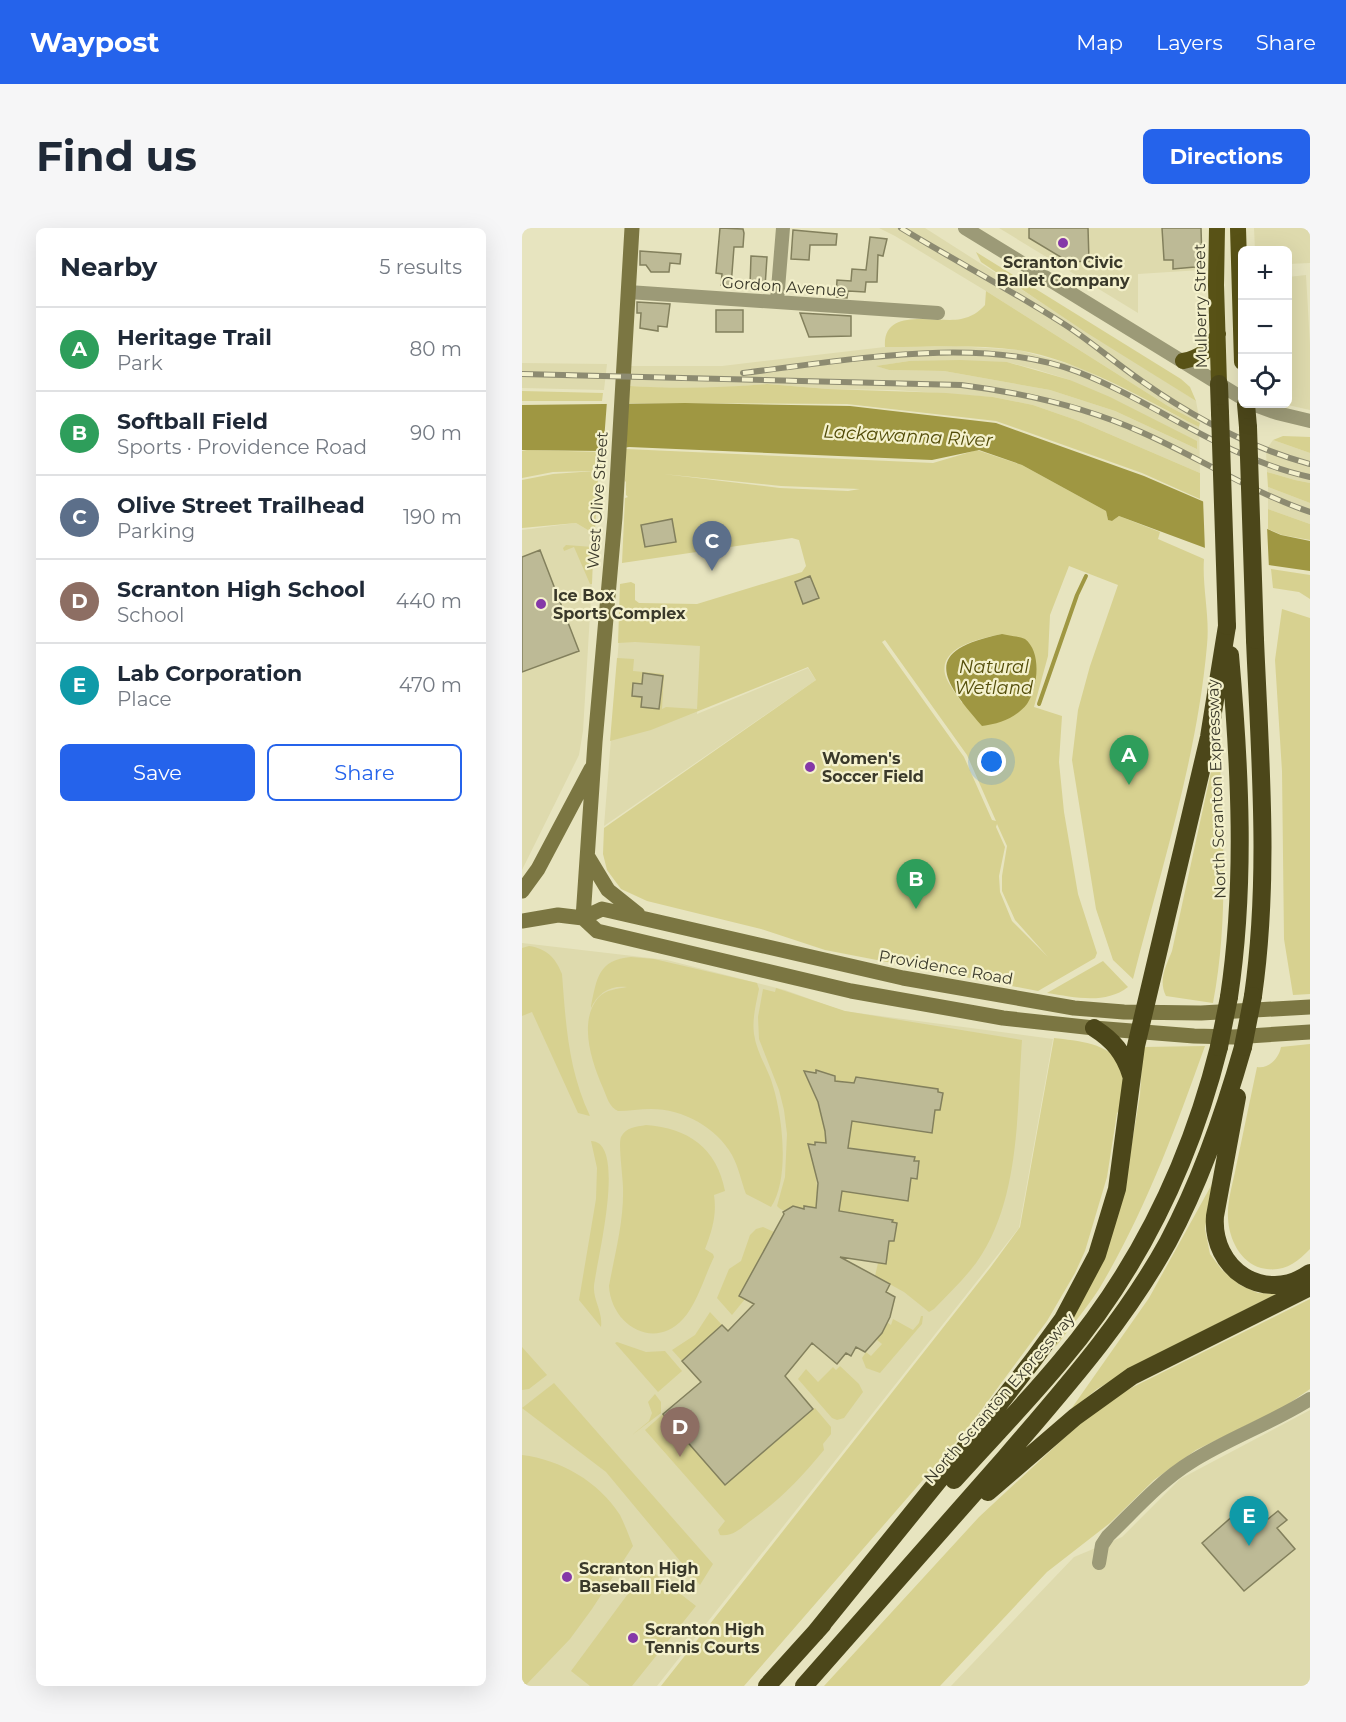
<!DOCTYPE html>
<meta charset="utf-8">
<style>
body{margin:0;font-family:Montserrat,sans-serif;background:#f6f6f7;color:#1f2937}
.controls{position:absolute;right:18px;top:18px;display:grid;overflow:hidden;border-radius:9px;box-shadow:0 6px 24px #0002}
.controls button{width:54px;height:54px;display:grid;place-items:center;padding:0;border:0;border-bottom:2px solid #e0e1e3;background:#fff;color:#1f2937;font:30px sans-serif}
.you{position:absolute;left:470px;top:534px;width:21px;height:21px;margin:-15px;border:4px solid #fff;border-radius:50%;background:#1a73e8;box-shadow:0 0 0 9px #1a73e833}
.badge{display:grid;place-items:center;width:39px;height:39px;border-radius:50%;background:#2563eb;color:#fff;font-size:20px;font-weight:700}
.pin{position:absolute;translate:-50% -50px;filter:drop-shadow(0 2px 3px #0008)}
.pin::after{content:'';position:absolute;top:32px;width:21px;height:18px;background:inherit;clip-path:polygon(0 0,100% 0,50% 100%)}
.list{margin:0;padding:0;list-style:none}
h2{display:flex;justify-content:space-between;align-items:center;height:78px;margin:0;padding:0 24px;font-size:26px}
h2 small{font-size:20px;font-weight:400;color:#747a83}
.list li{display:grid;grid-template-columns:39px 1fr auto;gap:18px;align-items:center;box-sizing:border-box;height:84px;padding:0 24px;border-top:2px solid #e0e1e3}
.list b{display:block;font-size:22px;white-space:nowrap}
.list p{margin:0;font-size:20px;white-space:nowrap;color:#747a83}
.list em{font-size:20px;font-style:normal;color:#747a83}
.actions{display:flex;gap:12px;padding:18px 24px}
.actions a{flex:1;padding:14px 0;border:2px solid #2563eb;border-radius:9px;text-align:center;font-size:21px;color:#2563eb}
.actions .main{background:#2563eb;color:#fff}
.icon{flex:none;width:33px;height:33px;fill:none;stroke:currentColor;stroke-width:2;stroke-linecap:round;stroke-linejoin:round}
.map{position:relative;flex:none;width:788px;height:1458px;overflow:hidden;border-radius:9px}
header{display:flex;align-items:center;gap:36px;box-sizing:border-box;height:84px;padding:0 30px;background:#2563eb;color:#fff}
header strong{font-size:28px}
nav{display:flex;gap:33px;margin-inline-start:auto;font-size:21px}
.intro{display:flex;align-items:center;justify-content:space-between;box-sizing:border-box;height:144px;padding:0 36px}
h1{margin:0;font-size:42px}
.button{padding:15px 27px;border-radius:9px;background:#2563eb;color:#fff;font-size:21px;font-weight:700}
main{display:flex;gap:36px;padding:0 36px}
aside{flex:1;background:#fff;border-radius:9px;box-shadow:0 6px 24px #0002}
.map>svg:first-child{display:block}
.built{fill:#dedaad;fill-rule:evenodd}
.green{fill:#d7d190;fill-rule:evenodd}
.water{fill:#9f9742}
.pier{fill:#e7e4bf}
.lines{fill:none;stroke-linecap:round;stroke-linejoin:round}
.stream{stroke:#9f9742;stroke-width:4}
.building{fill:#bdba96;stroke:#83805d;stroke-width:1.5}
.minor{stroke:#9c9a77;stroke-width:14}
.secondary{stroke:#7b7642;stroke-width:15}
.trunk{stroke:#585216;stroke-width:16}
.motorway{stroke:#4c471a;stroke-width:18}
.rail-casing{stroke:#8d8b71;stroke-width:6}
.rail{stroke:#f4f1cc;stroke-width:4;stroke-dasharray:11;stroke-linecap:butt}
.motorway-bridge{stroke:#4c471a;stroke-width:18}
.poi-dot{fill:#8538a8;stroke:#f4f1cc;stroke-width:2}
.labels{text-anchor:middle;stroke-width:4.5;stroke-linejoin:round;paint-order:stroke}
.poi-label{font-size:16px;font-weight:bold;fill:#3a392a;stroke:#f4f1cc;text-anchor:start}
.street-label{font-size:16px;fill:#3a392a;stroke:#f4f1cc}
.water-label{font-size:18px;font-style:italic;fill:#534d0a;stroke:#f4f1cc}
</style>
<header>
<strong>Waypost</strong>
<nav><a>Map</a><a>Layers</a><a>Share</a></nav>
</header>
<div class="intro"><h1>Find us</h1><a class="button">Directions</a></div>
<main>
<aside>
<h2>Nearby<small>5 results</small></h2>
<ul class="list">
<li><span class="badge" style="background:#2e9e5b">A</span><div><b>Heritage Trail</b><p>Park</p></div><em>80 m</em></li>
<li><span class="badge" style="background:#2e9e5b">B</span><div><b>Softball Field</b><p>Sports · Providence Road</p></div><em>90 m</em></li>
<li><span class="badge" style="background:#5c6f8a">C</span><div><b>Olive Street Trailhead</b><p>Parking</p></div><em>190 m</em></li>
<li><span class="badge" style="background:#8d6e63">D</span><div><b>Scranton High School</b><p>School</p></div><em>440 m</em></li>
<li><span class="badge" style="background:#0f9aa8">E</span><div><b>Lab Corporation</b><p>Place</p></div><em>470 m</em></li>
</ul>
<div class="actions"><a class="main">Save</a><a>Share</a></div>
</aside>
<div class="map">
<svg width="788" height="1458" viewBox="0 0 788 1458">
<rect width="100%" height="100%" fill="#e7e4bf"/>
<path class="built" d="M357,0H403L674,173L678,195L646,178L464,63L373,8Z
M477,0H677L679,42L616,46V85Z
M732,0H788V35L766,36V22H733Z
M784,47L788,117V182L761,176H766V49Z
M434,118L497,122L557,139L677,199L678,245L557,193L511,177L471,169L373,162L306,161L245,156L196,160H140L108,158V138H200L363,119ZM387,133L485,134L513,141L548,152L675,221L593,183L528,162L422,143L367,142L355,138Z
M0,135L85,136L82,162L0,160Z
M751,212L788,225V255L773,252L745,244L744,222Z
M746,259L788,275V296L746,281Z
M54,295L69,304L73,303L61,503L57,527L0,642V302Z
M97,411L180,417L175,486L286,440L294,452L82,598Z
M0,715L145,732L263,762L321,783L531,811L497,1000L135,1458H0Z
M788,1182V1458H429L552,1329L600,1309L658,1251Z"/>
<path class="green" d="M454,24L659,151L668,159L674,173L565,105L459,34Z
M464,63L646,178L678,195L677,199C621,171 558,132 496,122C453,116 407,119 363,119C360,77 416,96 439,91C449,89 457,84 463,77Z
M438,132L485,134L548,152L588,169L675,213V221L593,183L528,162L422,143L367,142L354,138L387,133Z
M245,156L306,161L424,165L471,169L511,177L557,193L678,245V271L620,245L474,193L325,176L106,175L108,158C154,161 199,160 245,156Z
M0,163L81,165L80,173H0Z
M761,208L788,209V225L751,212Z
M104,221L411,235L455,222L500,237L584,283L586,292L590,293L597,288L638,304L636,311L682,331C680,359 688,389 685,417C675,531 639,641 611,751L591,732L574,681L550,532L556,482L568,438L596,357L547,338L528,387L526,428L512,479L540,488L537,534L542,584L556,666L575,725L573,730L516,763L303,722L239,701L125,673L99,661L85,642L81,626L82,600L294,452L286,439L129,502L88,513L95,430L112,431L111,443L142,446L140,481L144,479L175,481L178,418L113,414L96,415L98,356L109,354L113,356V372L117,375L175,376L280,344L284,338L277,312L270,310L100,335L103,270L106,269L104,267V254L103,253ZM141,246L259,258L338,261L326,263L258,260ZM480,406L440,475C435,467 425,455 423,446C417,418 461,410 480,406ZM363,412L445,527L474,593L470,592L442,529L360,414ZM475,596L485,618L480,648V663L493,692L526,729L490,693L478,664L477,648L483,619L474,599Z
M5,222L80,224L79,248L76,251L73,303L69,304L54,295L0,300V252L31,246L73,243L31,244L0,250V223Z
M745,244L773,252L788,255V275L746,259Z
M746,281L788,296V312L760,307L746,301Z
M44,317L71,319L70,356H68L52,319L42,323L41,320Z
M749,341L788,347V371L777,364L751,360Z
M760,381L788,390V766L771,767L762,711L760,543L753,432Z
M697,507C700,596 708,687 691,775L644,768C636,752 644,738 650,723Z
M7,718C25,721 33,729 40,746C44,797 46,841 68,888L56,885L10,784L0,788V720Z
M109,729L132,731L235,755L237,761C234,776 230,791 232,806C234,821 242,835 248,849C260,881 269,949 249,979L224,966C219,953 217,940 210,927C194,899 161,881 129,881C118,881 107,883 96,883C87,879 85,869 81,860C70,835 56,794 76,770C84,761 96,761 105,759C88,757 76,765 69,780V778C75,750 76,732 109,729Z
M581,733L606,759C583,777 552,769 525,765Z
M254,760L323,783L500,812C495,881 498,965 460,1026C448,1046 428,1064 412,1081L407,1084L382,1064L353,1048L356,1035H364L367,1013H372L374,995L370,994L371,992L317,983L320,963L385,973L389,950H395L397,934L392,933V929L326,919L330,893L409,905L413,882H418L421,866L415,864L416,861L334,849L332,855L313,853L312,848L303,846V844L283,843L296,874L303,903L304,915L293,914V917L286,916C292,938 298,957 294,980L283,978L282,981C272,979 262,987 255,978L263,949L265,906L262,882L257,862L237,811L236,789L241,761L253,764Z
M532,810C555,813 588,814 599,839C604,852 599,870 598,882L595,885L593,898L585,949L563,1023L553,1045L525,1093L446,1200L222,1458H139L468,1040L498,999Z
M788,816V1021C774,1036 760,1045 739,1040C718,1034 707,1011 706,990C705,973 711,955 714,939C721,906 728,872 735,839C747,841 757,830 759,819Z
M683,818C653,902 623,984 577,1061C565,1080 549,1098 536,1116L528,1123L602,962L618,867L621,819Z
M124,897C166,900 195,920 203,963L192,967C195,987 190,1003 183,1021L191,1026L192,1029C183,1047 175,1076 161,1091C132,1123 89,1097 87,1058C93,1025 102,993 101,960C101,949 96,916 99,909C104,899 114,899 124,897Z
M69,913C106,913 74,1036 72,1058C71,1072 81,1084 79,1099L57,1072L74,971L75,940Z
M690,956L683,1001L688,1026L700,1042L718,1057L736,1065L754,1066L634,1127L575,1161L547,1184L627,1070Z
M241,999L252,1004L217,1068L223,1071L210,1087L195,1070L207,1041L219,1033L228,1007L234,1001Z
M788,1071V1161L762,1179L674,1222L632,1252L588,1295L525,1344L418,1458H302L457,1289L554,1199L597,1166Z
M188,1084L200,1097L160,1133L150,1122L173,1107Z
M399,1088H401L400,1096L358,1145L344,1140L340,1130L344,1124L349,1128L360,1116L355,1112L366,1095L369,1097L371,1091L391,1102L397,1095Z
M95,1114L124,1124L143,1123L160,1143L136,1164L93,1115Z
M0,1119L25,1147L7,1161L0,1162Z
M318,1138L337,1156L341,1164L322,1190L315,1192L310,1190L276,1151L284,1141L296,1154L311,1139L314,1142Z
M32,1155L191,1336L178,1357L84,1244L0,1180Z
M133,1166L139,1174V1185L110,1207L127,1193L130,1185L126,1174Z
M293,1180L309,1199V1206L301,1216L302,1222C277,1252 259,1271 227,1294C218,1301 210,1309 198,1307L196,1302L203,1293L123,1202L141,1186L203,1257Z
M0,1227C39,1232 76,1253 98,1287C103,1297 107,1308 111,1318L70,1381L48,1411L3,1458H0Z
M125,1340L174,1378L110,1458H68L49,1443Z"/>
<path class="water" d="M163,175L328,178L474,195L622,248L759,307L788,313V343L733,335L694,324L597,288L590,293L586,292L584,283L500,237L457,222L410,232L107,219L80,223L0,222V177Z
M480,406C487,408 497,408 503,411C520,424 516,460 505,476C494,490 477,496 460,498C416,448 402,422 480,406Z"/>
<path class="pier" d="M85,173H106L104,223L81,226Z
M681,270L745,298L747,341L708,334L683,323Z"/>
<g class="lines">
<path class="stream" d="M517,476L555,367L564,348"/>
</g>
<path class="building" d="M198,0L221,1L222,5L221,19H212L209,58L199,57L200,46L194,45Z
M507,0H566L567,33L547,34L507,10Z
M640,0H679L680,33L673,39L651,41V32H642Z
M271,2L315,6L314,17H288L287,32L269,31Z
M348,9L365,11L361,28L356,27L355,54H344L343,64L326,63L325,70L314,69L315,52L329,53L330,41L344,42Z
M118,23L159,26L158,36L148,35L147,44H129L124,37H118Z
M229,28L245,29L243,59L228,58Z
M115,74L148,76L145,99L136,98V103L118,100L119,85H115Z
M194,82H221V104H194Z
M278,85L329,88V108L287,109Z
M150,291L154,314L123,319L119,297Z
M18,322L57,423L0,444V329Z
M288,348L297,370L281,376L273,354Z
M121,445L141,448L137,481L119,479L120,469L110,468L111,455L120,456Z
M294,842L313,848V853L332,855L334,849L416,861V864L421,865L418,882H413L410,905L330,893L326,920L393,929L392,933H397L395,951L389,950L386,973L320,963L317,983L371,992L370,994L375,995L372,1013H367L364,1036L318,1029L368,1056L364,1064L373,1069L368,1089L360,1105L343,1124L334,1119L329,1128L324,1125L315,1136L290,1115L263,1148L291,1181L203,1257L141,1186L179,1154L160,1133L200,1097L206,1103L232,1076L217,1068L262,986L261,984L271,978L282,981V978L294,980L296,955L286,916L293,917V914L304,915L303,903L296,874L282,843L294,845Z
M729,1272L746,1291L756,1283L765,1292L755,1300L773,1321L722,1363L680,1315Z"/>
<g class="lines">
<path class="minor" d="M443,0L720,170
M106,64L416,85
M255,73L261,0
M730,176L755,185L788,193
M577,1335L580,1317L586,1308C612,1283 638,1253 669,1234C707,1210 750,1195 788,1171"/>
<path class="secondary" d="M66,629L86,662L116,686
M0,663L16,641L69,541
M61,690L75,703L329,763L481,790L572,800L672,808L711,809L788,804
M61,690L73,514L93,289L110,0
M0,693L36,687L61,690L80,681L381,750L552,780L602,784L679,785L788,779"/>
<path class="trunk" d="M695,0L694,57L697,156
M716,0L720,134
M661,133C678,130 688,122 696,106"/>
<path class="motorway" d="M697,156L698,185
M724,176L726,199
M731,768C748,650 738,531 733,412
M707,769C724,656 718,541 708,427
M572,800C591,812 602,825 609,847
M715,869L693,988C689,1041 742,1077 788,1045
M432,1252C468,1212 505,1174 539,1133C616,1042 668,935 697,819
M466,1264L553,1189L610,1148L788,1059
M293,1405L447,1215L512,1131L541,1091L575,1027L595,961L614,818L687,509L705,398
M245,1458L301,1396
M282,1458C349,1383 416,1307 483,1230C542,1161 602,1094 646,1014C679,952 702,886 721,819"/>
<defs>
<path id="rail" d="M379,0C435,34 493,64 548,100C573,117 596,137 621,154C671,189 729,220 788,236
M221,145C323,133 459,106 556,144C635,175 704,231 788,249
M0,146L439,157C502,165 561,178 619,204C676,229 729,264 788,284"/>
</defs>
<use href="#rail" class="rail-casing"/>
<use href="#rail" class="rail"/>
<path class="motorway-bridge" d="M698,185L705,398
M726,199L733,412
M697,819L707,769
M721,819L731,768"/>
</g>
<g class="poi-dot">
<circle cx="541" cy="15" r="6"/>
<circle cx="19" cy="376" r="6"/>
<circle cx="288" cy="539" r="6"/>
<circle cx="45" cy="1349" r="6"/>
<circle cx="111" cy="1410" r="6"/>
</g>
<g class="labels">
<g class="poi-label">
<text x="541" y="40" text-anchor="middle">Scranton Civic<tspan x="541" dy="18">Ballet Company</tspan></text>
<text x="31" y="373">Ice Box<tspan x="31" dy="18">Sports Complex</tspan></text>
<text x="300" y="536">Women's<tspan x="300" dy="18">Soccer Field</tspan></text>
<text x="57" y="1346">Scranton High<tspan x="57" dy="18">Baseball Field</tspan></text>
<text x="123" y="1407">Scranton High<tspan x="123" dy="18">Tennis Courts</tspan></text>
</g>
<g class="street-label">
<text transform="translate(262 58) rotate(4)" y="6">Gordon Avenue</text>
<text transform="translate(678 78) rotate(-91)" y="6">Mulberry Street</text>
<text transform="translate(75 272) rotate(-86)" y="6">West Olive Street</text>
<text transform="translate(694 561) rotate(-92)" y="6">North Scranton Expressway</text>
<text transform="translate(424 739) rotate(10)" y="6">Providence Road</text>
<text transform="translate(477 1170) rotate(-49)" y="6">North Scranton Expressway</text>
</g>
<g class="water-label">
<text transform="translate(386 208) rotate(3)" y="6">Lackawanna River</text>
<text x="472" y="445">Natural<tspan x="472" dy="21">Wetland</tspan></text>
</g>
</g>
</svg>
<div class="controls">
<button>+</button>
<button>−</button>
<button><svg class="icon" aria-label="locate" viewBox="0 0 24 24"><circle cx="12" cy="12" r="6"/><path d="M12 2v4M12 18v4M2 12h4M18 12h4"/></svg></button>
</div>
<div class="you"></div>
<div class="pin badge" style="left:607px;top:557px;background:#2e9e5b">A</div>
<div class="pin badge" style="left:394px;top:681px;background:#2e9e5b">B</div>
<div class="pin badge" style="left:190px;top:343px;background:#5c6f8a">C</div>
<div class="pin badge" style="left:158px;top:1229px;background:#8d6e63">D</div>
<div class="pin badge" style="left:727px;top:1318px;background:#0f9aa8">E</div>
</div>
</main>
